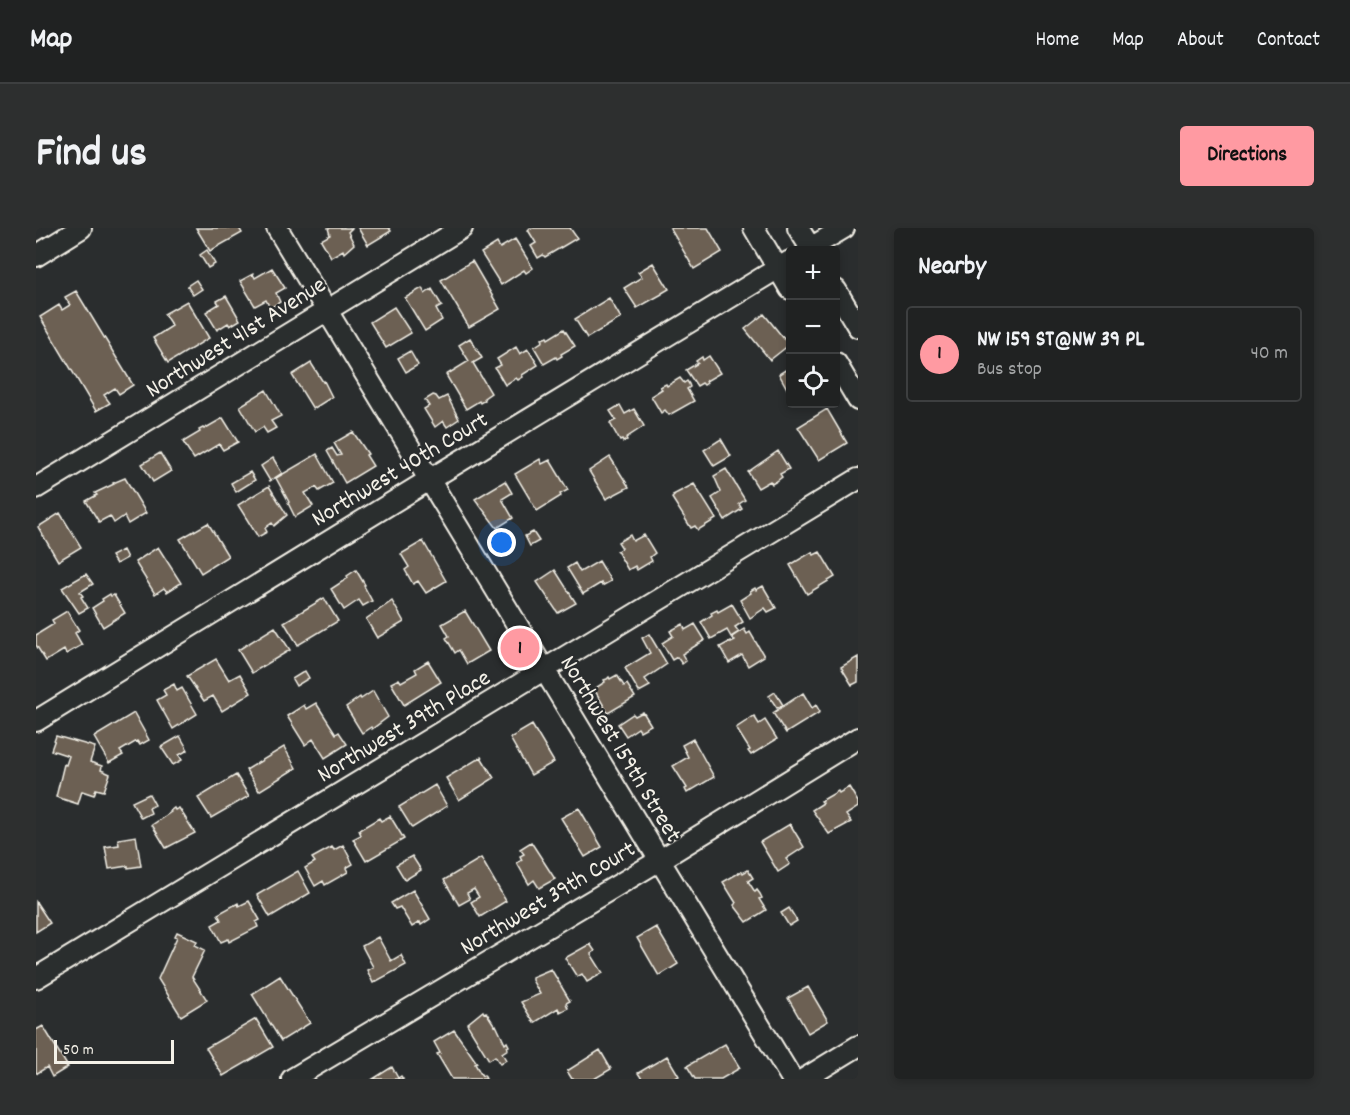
<!DOCTYPE html>
<meta charset="utf-8">
<style>
body{margin:0;font-family:Dekko,sans-serif;background:#2d2f2f;color:#f1f3f6}
.controls{position:absolute;right:18px;top:18px;display:grid;overflow:hidden;border-radius:6px;box-shadow:0 3px 9px #0003}
.controls button{width:54px;height:54px;display:grid;place-items:center;padding:0;border:0;border-bottom:2px solid #3d3f40;background:#202222;color:#f1f3f6;font:30px sans-serif}
.scale{position:absolute;left:18px;bottom:15px;width:120px;box-sizing:border-box;padding-left:6px;border:3px solid #f4f1e8;border-top:0;font-size:16px;line-height:21px;white-space:nowrap;color:#f4f1e8;-webkit-text-stroke:4px #2a2d2e;paint-order:stroke}
.you{position:absolute;left:466px;top:315px;width:21px;height:21px;margin:-15px;border:4px solid #fff;border-radius:50%;background:#1a73e8;box-shadow:0 0 0 9px #1a73e833}
.badge{display:grid;place-items:center;width:39px;height:39px;border-radius:50%;background:#ff9aa2;color:#111;font-size:20px;font-weight:700}
.pin{position:absolute;translate:-50% -50%;border:3px solid #fff;box-shadow:0 2px 6px #0006}
.list{margin:0;padding:0;list-style:none}
h2{display:flex;justify-content:space-between;align-items:center;height:78px;margin:0;padding:0 24px;font-size:26px}
h2 small{font-size:20px;font-weight:400;color:#a2a4a5}
.list li{display:grid;grid-template-columns:39px 1fr auto;gap:18px;align-items:center;box-sizing:border-box;height:96px;margin:0 12px 12px;padding:0 12px;border:2px solid #3d3f40;border-radius:6px}
.list b{display:block;font-size:22px;white-space:nowrap}
.list p{margin:0;font-size:20px;white-space:nowrap;color:#a2a4a5}
.list em{font-size:20px;font-style:normal;color:#a2a4a5}
.icon{flex:none;width:33px;height:33px;fill:none;stroke:currentColor;stroke-width:2;stroke-linecap:round;stroke-linejoin:round}
.map{position:relative;flex:none;width:822px;height:851px;overflow:hidden;border-radius:6px}
header{display:flex;align-items:center;gap:36px;box-sizing:border-box;height:84px;padding:0 30px;background:#202222;border-bottom:2px solid #3d3f40}
header strong{font-size:28px}
nav{display:flex;gap:33px;margin-inline-start:auto;font-size:21px}
.intro{display:flex;align-items:center;justify-content:space-between;box-sizing:border-box;height:144px;padding:0 36px}
h1{margin:0;font-size:42px}
.button{padding:15px 27px;border-radius:6px;background:#ff9aa2;color:#111;font-size:21px;font-weight:700}
main{display:flex;gap:36px;padding:0 36px}
aside{flex:1;background:#202222;border-radius:6px;box-shadow:0 3px 9px #0003}
.map>svg:first-child{display:block}
.building{fill:#6c6053;stroke:#f4f1e8;stroke-width:1.5}
.lines{fill:none;stroke-linecap:round;stroke-linejoin:round}
.minor-casing{stroke:#f4f1e8;stroke-width:24}
.minor{stroke:#2a2d2e;stroke-width:20}
.labels{text-anchor:middle;stroke-width:4.5;stroke-linejoin:round;paint-order:stroke}
.street-label{font-size:24px;fill:#f4f1e8;stroke:#2a2d2e}
</style>
<header>
<strong>Map</strong>
<nav><a>Home</a><a>Map</a><a>About</a><a>Contact</a></nav>
</header>
<div class="intro"><h1>Find us</h1><a class="button">Directions</a></div>
<main>
<div class="map">
<svg width="822" height="851" viewBox="0 0 822 851">
<rect width="100%" height="100%" fill="#2a2d2e"/>
<filter id="ink" filterUnits="userSpaceOnUse"><feTurbulence type="fractalNoise" baseFrequency=".0167" numOctaves="2"/><feDisplacementMap in="SourceGraphic" scale="12" xChannelSelector="R" yChannelSelector="G"/><feConvolveMatrix kernelMatrix="1 2 1 2 8 2 1 2 1" color-interpolation-filters="sRGB"/></filter>
<g filter="url(#ink)">
<path class="building" d="M160,0H203L206,5L174,23Z
M292,0H316L312,4L318,16L308,25L307,22L295,29L285,12L294,7Z
M322,0H353L355,3L332,17Z
M494,0H534L541,10L509,29L507,27L502,30L495,18L500,15L492,2Z
M634,0H672L686,24L658,41Z
M479,11L497,40L490,45L488,42L465,57L445,25L461,15L464,20Z
M171,22L179,36L172,40L164,27Z
M436,33L464,81L433,99L405,52Z
M617,35L633,61L626,65V66L601,80L588,60L606,49L602,44Z
M236,40L249,60L240,65L244,74L234,80L230,72L219,78L204,53L217,46L219,50Z
M160,52L166,61L157,67L151,58Z
M386,60L389,66L396,61L406,78L400,81L406,92L389,103L369,70Z
M40,63L97,157L83,166L79,160L68,167L74,175L60,183L4,89L23,77L26,82L34,77L29,69Z
M190,68L204,92L194,98L192,95L181,102L170,84L183,76L181,73Z
M573,70L585,90L551,110L539,91Z
M151,73L173,110L132,135L117,110L136,98L128,86Z
M358,79L375,105L350,120L334,94Z
M728,86L753,117L734,132L709,101Z
M528,101L539,118L525,126L526,128L521,131L520,129L508,136L498,119L507,113L506,111L511,109L512,111Z
M434,110L446,130L437,135L455,165L448,170L449,172L444,175L443,173L430,181L410,147L433,133L423,117Z
M480,119L484,126L492,121L502,137L486,147L487,149L482,152L480,150L469,157L459,140L465,137L461,131Z
M374,123L382,137L370,144L362,130Z
M673,128L684,145L670,153L671,155L668,157L666,155L661,158L650,142L662,135L660,133L666,129L667,132Z
M275,135L287,154L288,153L296,169L277,181L256,147Z
M754,139V166L743,146Z
M644,150L648,155L651,153L653,156L654,159L651,161L658,173L633,187L629,182L625,185L615,168L626,161L624,159L630,156L631,158Z
M230,162L245,188L235,193L240,200L231,205L227,199L219,204L204,178Z
M397,167L400,168L403,172L411,168L423,191L411,199L407,193L399,199L388,181L393,178L389,172Z
M584,177L589,186L598,181L608,198L590,210L591,212L587,214L586,212L584,213L574,195L580,192L574,183Z
M791,181L811,215L783,232L762,199Z
M187,190L202,214L187,222L183,216L158,231L147,214L164,204L163,202L167,200L168,201Z
M317,204L332,226L330,227L337,238L309,255L291,223L296,220L301,228L305,227L298,215Z
M685,211L695,228L678,238L668,222Z
M742,223L753,241L744,246L746,249L741,253L736,256L734,253L722,260L712,244Z
M124,225L135,243L117,254L106,236Z
M281,226L297,255L283,263L280,259L269,265L277,278L259,289L252,275L253,274L240,250Z
M574,229L593,259L570,271L553,243Z
M237,230L246,245L234,253L225,238Z
M504,231L506,236L514,232L532,262L524,266L525,268L501,283L479,246Z
M690,241L709,272L703,276L706,281L689,292L676,270L685,264L678,248Z
M214,244L219,252L200,264L195,255Z
M89,250L110,285L92,296L88,288L78,295L74,288L63,294L50,273L61,267L59,265L78,256L77,255Z
M469,253L476,265L466,271L477,290L461,300L439,271Z
M658,256L680,291L662,302L659,298L655,300L636,270L638,268L637,267Z
M233,258L251,287L238,298L236,295L229,300L231,304L222,309L202,277Z
M24,285L45,319L22,333L2,299Z
M172,295L192,328L165,345L144,311Z
M497,304L503,313L494,318L489,308Z
M594,307L597,313L608,307L619,325L614,329L616,333L601,342L599,338L592,342L581,323L586,320L582,314Z
M387,313L410,353L390,365L382,353L377,356L369,342L373,339L365,326Z
M122,319L145,355L131,364L128,360L119,366L99,334Z
M87,322L91,330L80,336L75,328Z
M776,324L778,327L784,324L799,349L771,366L754,337Z
M563,333L575,353L566,358L565,355L547,366L531,340L539,335L544,344Z
M320,342L329,357L328,358L336,373L327,378L323,372L308,382L295,361L312,350L311,348Z
M519,342L540,375L522,385L501,354Z
M50,346L57,356L44,364L47,368L45,369L52,380L43,385L26,360Z
M727,358L740,380L732,384L729,380L714,390L704,372L715,365L714,363L719,360L720,362Z
M74,366L75,368L78,367L89,385L67,399L56,380L67,373L66,371Z
M288,370L302,393L262,417L248,394Z
M356,373L368,394L341,410L330,391Z
M696,376L707,394L699,399L703,404L695,409L691,402L675,411L665,394L676,387L675,385L681,382L682,384Z
M31,383L43,402L39,405L46,417L30,426L28,422L10,433L0,417V407L18,396L16,392Z
M429,383L453,423L431,436L423,422L419,425L410,410L413,408L406,396Z
M647,396L649,402L659,396L669,412L646,426L650,433L646,436L641,429L636,432L626,415L637,408L634,403Z
M239,399L254,422L216,445L202,422Z
M708,401L711,406L714,404L728,428L712,438L706,427L693,435L684,419L695,413V415L699,413L696,409Z
M613,406L631,436L609,451L614,458L603,464L589,440L614,425L606,410Z
M822,429V454L816,457L805,439Z
M180,431L193,452L204,446L215,465L186,483L177,468L168,473L151,448Z
M392,433L405,454L368,477L355,455L363,451L365,454L381,445L379,441Z
M269,443L273,450L260,458L256,451Z
M581,447L588,458L591,456L599,469L572,485L558,461L569,454L568,452L571,451L573,449L574,451Z
M138,456L141,463L146,460L161,486L137,501L121,472L130,467L127,462Z
M337,463L352,489L336,501L335,499L326,505L310,479L324,469L325,471Z
M739,464L747,477L741,480L733,468Z
M767,465L776,480L780,477L784,484L750,505L737,485Z
M280,475L300,506L303,504L311,516L289,530L277,511L269,517L251,488L268,477L270,481Z
M607,484L615,497L604,503L602,500L590,508L582,496L597,486L599,488Z
M98,485L113,512L104,517L101,513L84,523L87,527L73,535L58,509Z
M718,488L723,496L729,492L741,511L715,527L712,523L714,522L700,500Z
M496,497L518,534L495,547L474,510Z
M20,508L59,519L54,534L66,538L65,542L74,546L68,563L60,561L58,567L46,563L42,576L20,569L28,536L30,537L33,528L15,522Z
M144,508L152,522L143,527L146,532L137,537L125,519Z
M657,511L678,549L651,565L649,561L651,560L637,538L652,529L646,517Z
M248,519L260,540L223,563L210,542Z
M445,529L458,550L423,572L410,550Z
M200,547L213,568L175,590L162,570Z
M399,557L411,578L376,600L363,579Z
M813,559L822,574V579L810,587L815,594L793,606L776,582L787,575L785,573L802,563L803,565Z
M113,566L119,577L113,580L115,585L105,590L96,574Z
M138,580L139,582L143,580L159,605L130,620L116,597L135,584L134,583Z
M543,580L566,619L549,629L525,590Z
M354,588L368,611L330,633L317,611L325,607L323,602L343,590L345,593Z
M754,596L768,619L750,631L754,636L742,644L724,614Z
M100,608L105,638L92,640V638L73,641L69,619L83,617L82,611Z
M495,614L519,651L503,660L498,652L493,656L481,635L486,632L484,628L488,626L484,621Z
M307,617L317,636L310,640L312,644L289,657L287,653L279,658L269,640L279,634L276,630L296,619L298,622Z
M376,628L385,642L369,652L360,637Z
M445,630L470,673L444,689L435,674L443,669L438,661L431,665L434,671L423,677L408,652Z
M712,642L717,650L712,653L719,664L721,662L724,666L726,670L723,671L730,682L711,694L698,677L700,675L687,654L706,643L707,645Z
M262,643L274,665L234,689L221,667Z
M377,662L394,691L385,697L384,694L376,699L364,679L359,681L355,675Z
M213,673L224,692L220,694L222,699L193,714L192,711L185,714L176,697L185,692L182,686L202,675L203,678Z
M0,674L14,695L0,704Z
M753,680L761,693L753,698L745,685Z
M620,699L642,736L623,748L601,710Z
M141,704L161,713L159,717L169,722L156,749L171,772L145,788L122,751L141,709L139,708Z
M342,709L355,733L365,727L370,737L337,755L331,742L337,739L326,718Z
M554,716L559,723L555,726L567,745L551,754L546,746L541,749L529,730Z
M515,741L534,773L530,775L532,780L524,784L522,780L498,795L485,774L504,766L496,752V749Z
M244,748L274,795L245,813L216,766Z
M772,759L792,793L772,805L752,770Z
M447,783L448,785L450,784L459,798L460,797L469,816L471,814L473,818L471,819L472,821L466,825L470,832L464,836L459,828L453,832L431,796Z
M220,791L237,819L187,848L170,820Z
M7,798L32,839L16,849L11,839L0,846V802Z
M418,802L441,835L439,836L446,848L448,847L450,851H416L401,826L404,825L398,814Z
M689,816L704,840L685,851H659L651,838Z
M564,822L575,841L558,851H536L531,843Z
M631,828L643,848L638,851H606L602,845Z
M356,839L362,850L365,848L367,851H337Z"/>
<g class="lines">
<defs>
<path id="minor" d="M241,0L756,851
M718,0L754,61
M762,0L776,22
M771,22L808,0
M0,28L45,0
M800,62L822,99
M800,135L822,172
M0,260L426,0
M0,493L393,252L754,33
M0,750L822,251
M256,851L624,632L822,510
M768,851L822,818"/>
</defs>
<use href="#minor" class="minor-casing"/>
<use href="#minor" class="minor"/>
</g>
</g>
<g class="labels">
<g class="street-label">
<text transform="translate(199 108) rotate(-32)" y="8">Northwest 41st Avenue</text>
<text transform="translate(363 240) rotate(-31)" y="8">Northwest 40th Court</text>
<text transform="translate(367 497) rotate(-31)" y="8">Northwest 39th Place</text>
<text transform="translate(586 520) rotate(59)" y="8">Northwest 159th Street</text>
<text transform="translate(511 669) rotate(-31)" y="8">Northwest 39th Court</text>
</g>
</g>
</svg>
<div class="controls">
<button>+</button>
<button>−</button>
<button><svg class="icon" aria-label="locate" viewBox="0 0 24 24"><circle cx="12" cy="12" r="6"/><path d="M12 2v4M12 18v4M2 12h4M18 12h4"/></svg></button>
</div>
<div class="scale">50 m</div>
<div class="you"></div>
<div class="pin badge" style="left:484px;top:420px">1</div>
</div>
<aside>
<h2>Nearby<small></small></h2>
<ul class="list">
<li><span class="badge">1</span><div><b>NW 159 ST@NW 39 PL</b><p>Bus stop</p></div><em>40 m</em></li>
</ul>
</aside>
</main>
